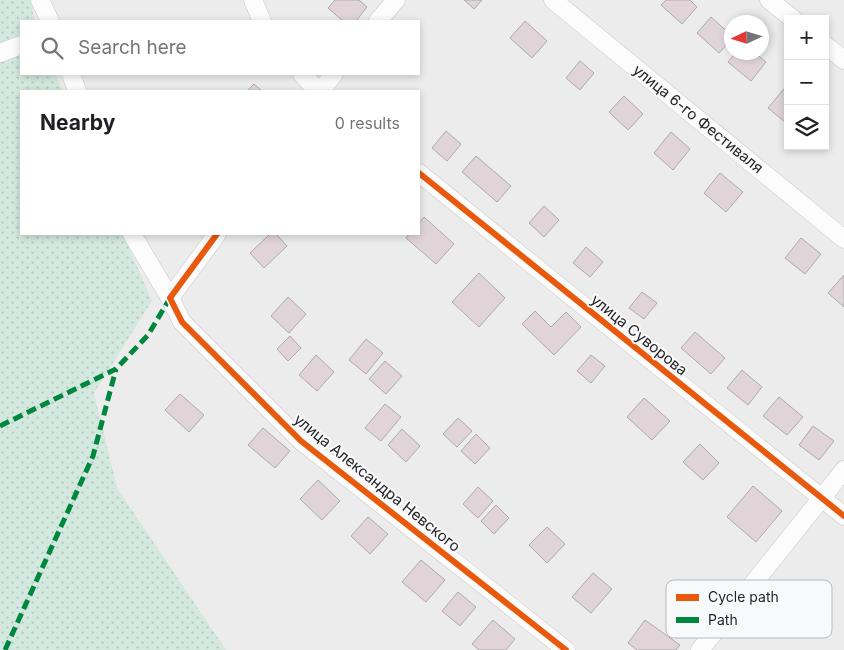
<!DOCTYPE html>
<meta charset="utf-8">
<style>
body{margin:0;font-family:Inter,sans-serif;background:#f2f2f2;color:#202124}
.controls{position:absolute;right:15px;top:15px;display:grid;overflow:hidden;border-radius:0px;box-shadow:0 2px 8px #0003}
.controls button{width:45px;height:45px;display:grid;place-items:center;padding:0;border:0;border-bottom:1px solid #e0e0e0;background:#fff;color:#202124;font:25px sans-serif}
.compass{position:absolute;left:724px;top:15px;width:45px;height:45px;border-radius:50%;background:#fff;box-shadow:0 2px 8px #0003;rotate:266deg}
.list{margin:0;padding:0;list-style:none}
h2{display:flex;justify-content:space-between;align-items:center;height:65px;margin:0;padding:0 20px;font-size:21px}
h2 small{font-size:16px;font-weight:400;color:#757577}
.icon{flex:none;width:28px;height:28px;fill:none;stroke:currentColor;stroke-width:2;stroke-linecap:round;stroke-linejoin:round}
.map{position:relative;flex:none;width:844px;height:650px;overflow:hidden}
.search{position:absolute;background:#fff;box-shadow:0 2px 8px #0003;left:20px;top:20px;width:400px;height:55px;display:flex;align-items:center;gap:12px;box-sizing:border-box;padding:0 18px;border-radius:0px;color:#757577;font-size:19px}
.panel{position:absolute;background:#fff;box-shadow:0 2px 8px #0003;left:20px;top:90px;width:400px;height:145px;border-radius:0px}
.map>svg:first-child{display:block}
.grass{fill:url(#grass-dots)}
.building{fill:#e0d4d8;stroke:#ababab}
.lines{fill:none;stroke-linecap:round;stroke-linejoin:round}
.minor-casing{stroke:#c8c8c9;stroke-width:19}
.minor{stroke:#fcfcfc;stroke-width:18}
.quiet{stroke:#00873e;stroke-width:5;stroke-dasharray:10 5;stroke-linecap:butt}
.cycleway-casing{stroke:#f8f9fa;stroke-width:9}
.cycleway{stroke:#e8590c;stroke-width:6}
.labels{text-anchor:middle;stroke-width:4;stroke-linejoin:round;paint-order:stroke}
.street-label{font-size:15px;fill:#252526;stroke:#f8f9fa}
.key{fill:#f8f9fa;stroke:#b9b9ba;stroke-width:1}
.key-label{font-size:14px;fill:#252526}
</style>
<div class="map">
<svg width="844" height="650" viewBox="0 0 844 650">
<defs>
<pattern id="grass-dots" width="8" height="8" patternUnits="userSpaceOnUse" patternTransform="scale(1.25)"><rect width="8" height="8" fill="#d3e8de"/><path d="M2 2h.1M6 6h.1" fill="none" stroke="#b5c7be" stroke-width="1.8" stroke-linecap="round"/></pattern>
</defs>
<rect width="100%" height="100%" fill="#ececec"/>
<path class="grass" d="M0,0H31L34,21H21V74H55L63,91H21V234H123L152,301L94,393L117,488L226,650H0Z"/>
<path class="building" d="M335,0H359L367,7L356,21H343L328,8Z
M464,0H482L474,9Z
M666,0H690L697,7L682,24L661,5Z
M711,17L732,36V39L719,53L697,33Z
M525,21L547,41L532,58L510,38Z
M736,52H754L766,62L751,81L728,62Z
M580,61L594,73L580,90L566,78Z
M254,84L262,91H247Z
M788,84V119L785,122L768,108Z
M624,96L643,114L628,130L609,112Z
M446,131L461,144L447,161L432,148Z
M671,132L690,149L673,170L654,153Z
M476,156L511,186L497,202L462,172Z
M720,173L743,192L726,212L704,193Z
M544,206L559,220L544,237L529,223Z
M424,217L454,244L436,264L406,238L409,234H419V223Z
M270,234H276L287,246L264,268L250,253Z
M801,238L821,254L805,274L785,258Z
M586,247L603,262L590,277L573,263Z
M479,273L505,298L479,327L452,302Z
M844,275V307L828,293Z
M642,292L657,303L644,319L629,308Z
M288,297L306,314L289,333L271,316Z
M535,311L551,327L566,312L581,327L554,355L522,324Z
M695,332L725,358L711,374L681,348Z
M290,336L301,348L288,361L277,349Z
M366,339L383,353L366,374L349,360Z
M316,355L334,372L317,391L299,375Z
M591,355L605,366L591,383L577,371Z
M385,361L402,376L386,394L369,379Z
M742,370L762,387L748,405L727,388Z
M180,394L204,415L189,432L165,410Z
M779,397L803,417L787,435L763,416Z
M644,398L670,421L652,440L627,417Z
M385,404L401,417L381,441L365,428Z
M458,418L472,431L457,447L443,434Z
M813,426L834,441L819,460L799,445Z
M263,428L290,451L275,468L248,445Z
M402,429L420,446L406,462L388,445Z
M476,434L490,448L475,464L461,451Z
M700,444L719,463L703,480L683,462Z
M318,480L340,501L322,520L300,499Z
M753,486L782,511L756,542L727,517Z
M478,487L493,501L478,518L463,504Z
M496,505L509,518L494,534L481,521Z
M368,517L388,534L370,554L351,536Z
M547,527L565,544L547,563L529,545Z
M421,560L445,580L426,602L402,582Z
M593,573L612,589L591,613L572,597Z
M458,592L476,607L460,626L442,611Z
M493,620L515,639L506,650H479L472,644Z
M645,620L680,645L676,650H637L628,643Z"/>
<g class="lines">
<defs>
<path id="minor" d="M40,0L50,21
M253,0L262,21
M553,0L844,239
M769,0L793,19
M378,21L396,0
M825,45L844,60
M0,53L21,45
M71,74L77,91
M302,74L318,91
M320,91L334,74
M419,173L844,516
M132,234L170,298
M217,234L170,298L182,322L301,441L566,650
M700,650L844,470"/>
</defs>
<use href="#minor" class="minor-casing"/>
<use href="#minor" class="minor"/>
<path class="quiet" d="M0,426L116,369L148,335L170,298
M5,650L93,456L116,369"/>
<defs>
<path id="cycleway" d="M419,173L844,516
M217,234L170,298L182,322L301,441L566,650"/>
</defs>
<use href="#cycleway" class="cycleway-casing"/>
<use href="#cycleway" class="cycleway"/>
</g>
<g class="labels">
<g class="street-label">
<text transform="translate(698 119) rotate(39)" y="5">улица 6-го Фестиваля</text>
<text transform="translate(639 335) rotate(39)" y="5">улица Суворова</text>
<text transform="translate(377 483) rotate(39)" y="5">улица Александра Невского</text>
</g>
</g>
<rect x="666" y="580" width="166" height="58" rx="8" class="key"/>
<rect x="676" y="594" width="23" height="7" fill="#e8590c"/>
<rect x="676" y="617" width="23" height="6" fill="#00873e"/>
<g class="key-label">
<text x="708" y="602">Cycle path</text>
<text x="708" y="625">Path</text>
</g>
</svg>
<div class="controls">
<button>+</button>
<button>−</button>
<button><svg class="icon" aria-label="layers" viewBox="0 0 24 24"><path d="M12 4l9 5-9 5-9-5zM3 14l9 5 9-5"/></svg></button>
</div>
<svg class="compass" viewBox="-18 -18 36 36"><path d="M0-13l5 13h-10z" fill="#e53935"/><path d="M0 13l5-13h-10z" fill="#757577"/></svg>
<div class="search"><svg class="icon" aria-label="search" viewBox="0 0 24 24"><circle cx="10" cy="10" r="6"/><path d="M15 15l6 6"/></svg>Search here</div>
<section class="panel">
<h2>Nearby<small>0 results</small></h2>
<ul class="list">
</ul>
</section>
</div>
